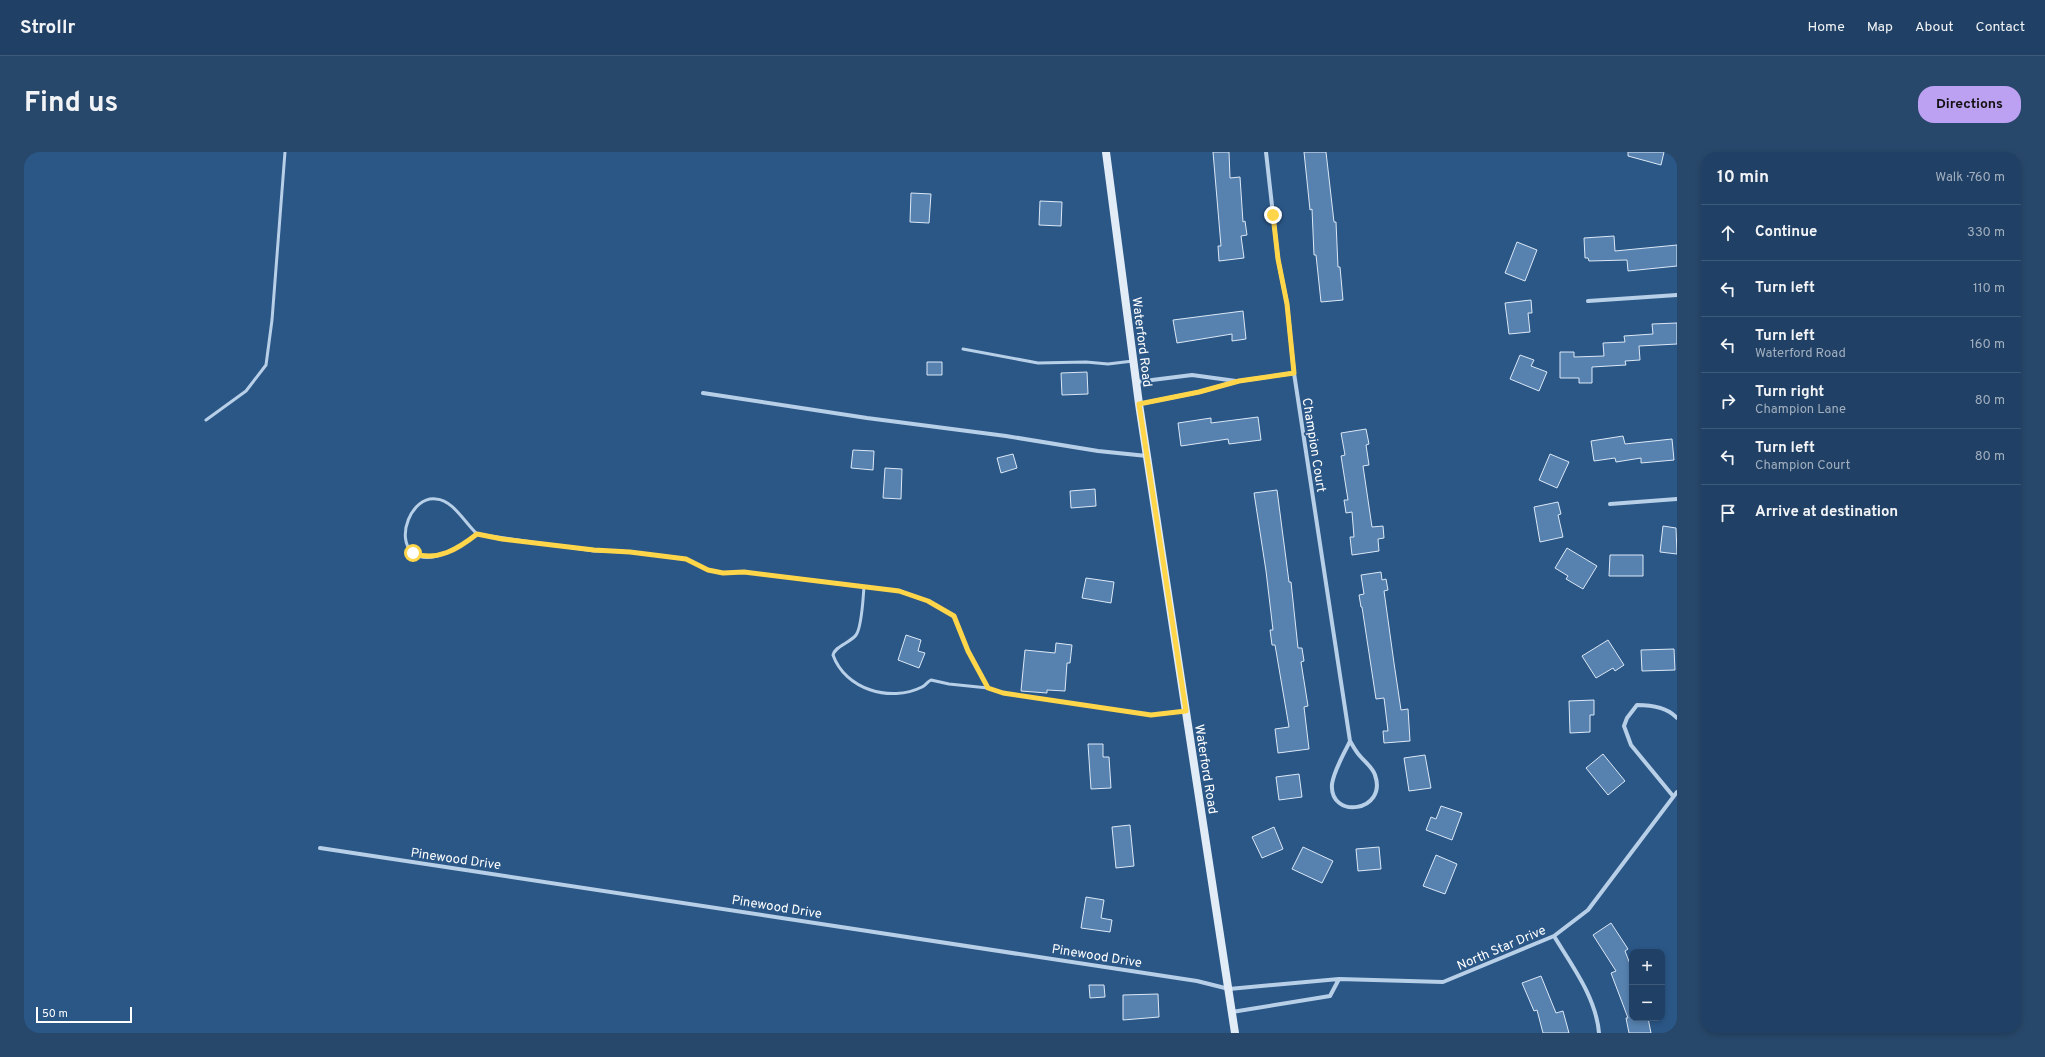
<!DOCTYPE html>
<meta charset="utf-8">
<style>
body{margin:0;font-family:Overpass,sans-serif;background:#28486b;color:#f1f3f6}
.controls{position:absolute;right:12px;bottom:12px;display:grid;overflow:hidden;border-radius:8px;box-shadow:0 2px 6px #0003}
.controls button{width:36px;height:36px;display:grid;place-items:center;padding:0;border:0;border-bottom:1px solid #3d5a79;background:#204165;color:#f1f3f6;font:20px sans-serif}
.scale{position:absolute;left:12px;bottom:10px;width:96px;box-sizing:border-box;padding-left:4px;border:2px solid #fff;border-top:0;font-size:11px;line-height:14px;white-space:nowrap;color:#fff;-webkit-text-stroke:3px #2b5787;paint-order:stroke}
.stop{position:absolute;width:12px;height:12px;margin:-9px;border:3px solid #ffd54a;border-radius:50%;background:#fff}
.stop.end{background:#ffd54a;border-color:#fff;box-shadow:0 1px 4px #0008}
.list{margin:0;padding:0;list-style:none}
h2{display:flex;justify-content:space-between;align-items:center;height:52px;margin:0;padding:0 16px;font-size:17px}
h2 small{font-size:13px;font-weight:400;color:#a2afbf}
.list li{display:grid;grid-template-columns:26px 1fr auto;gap:12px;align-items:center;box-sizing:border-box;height:56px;padding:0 16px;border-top:1px solid #3d5a79}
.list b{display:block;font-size:15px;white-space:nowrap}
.list p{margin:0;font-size:13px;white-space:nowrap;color:#a2afbf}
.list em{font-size:13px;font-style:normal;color:#a2afbf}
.icon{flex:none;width:22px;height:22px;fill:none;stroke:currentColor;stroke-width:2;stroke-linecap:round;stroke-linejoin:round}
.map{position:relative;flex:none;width:1653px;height:881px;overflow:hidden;border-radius:16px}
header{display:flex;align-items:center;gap:24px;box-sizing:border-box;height:56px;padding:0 20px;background:#204165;border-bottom:1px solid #3d5a79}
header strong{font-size:19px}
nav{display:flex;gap:22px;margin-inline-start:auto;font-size:14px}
.intro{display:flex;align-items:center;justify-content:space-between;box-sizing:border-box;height:96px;padding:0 24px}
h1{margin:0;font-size:28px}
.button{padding:10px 18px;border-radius:16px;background:#bca0f2;color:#111;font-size:14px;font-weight:700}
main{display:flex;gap:24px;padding:0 24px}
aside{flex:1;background:#204165;border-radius:16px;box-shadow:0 2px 6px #0003}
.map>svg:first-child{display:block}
.building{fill:#5782b0;stroke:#dbe8f6}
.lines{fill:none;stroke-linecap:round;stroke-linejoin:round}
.service{stroke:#b8cfe8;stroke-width:3}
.minor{stroke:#b8cfe8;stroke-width:4}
.secondary{stroke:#e1ecf7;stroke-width:8}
.route{stroke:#ffd54a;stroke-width:5}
.labels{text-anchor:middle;stroke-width:3.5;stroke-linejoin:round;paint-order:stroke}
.street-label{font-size:13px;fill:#fff;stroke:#2b5787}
</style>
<header>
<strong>Strollr</strong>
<nav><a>Home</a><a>Map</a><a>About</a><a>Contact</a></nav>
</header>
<div class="intro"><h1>Find us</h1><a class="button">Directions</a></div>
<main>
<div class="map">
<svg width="1653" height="881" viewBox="0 0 1653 881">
<rect width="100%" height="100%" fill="#2b5787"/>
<path class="building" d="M1189,0H1205L1206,26L1216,25L1219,70L1221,69L1223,83L1217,84L1220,106L1195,109L1194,94H1197Z
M1280,0H1302L1310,70H1312L1314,115H1316L1319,148L1297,150L1292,103H1290L1288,57L1286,58Z
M1604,0H1640L1637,13L1604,4Z
M887,41L907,42L905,71L886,70Z
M1016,49L1038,50L1037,74L1015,73Z
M1590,84L1591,99L1653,93V114L1604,119L1603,108L1565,109L1564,106H1561L1560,86Z
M1493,90L1513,98L1501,129L1481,121Z
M1507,148L1508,161H1504L1506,180L1485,182L1481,151Z
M1219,159L1222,187L1208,189V182L1153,191L1149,168Z
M1653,171V192L1615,194L1616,208L1601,209L1602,213L1568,215V231H1555V226H1536V200H1550V205L1580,204L1579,191L1601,190L1600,184L1629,182L1628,172Z
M1496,203L1510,208L1507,214L1523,220L1515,239L1486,227Z
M903,210H918V223H903Z
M1063,220L1064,242L1038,243L1037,221Z
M1234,265L1237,288L1205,292L1204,287L1157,294L1154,271L1187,266V271Z
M1342,277L1345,292L1342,293L1345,313L1339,314L1348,375L1359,374L1360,386L1354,387L1355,399L1328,403L1326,385H1330L1328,360L1322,361L1320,348H1324L1317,304L1321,303L1317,281Z
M1599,284L1601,292L1648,287L1650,308L1617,311V306L1592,310L1591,306L1570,309L1567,289Z
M829,298L850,299L849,318L827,316Z
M989,302L993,316L977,321L973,306Z
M1526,302L1545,310L1533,336L1515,328Z
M861,316L878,317L877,347L859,346Z
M1071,337L1072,354L1047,356L1046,339Z
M1253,338L1265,430H1267L1274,496H1278L1280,509L1277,510L1284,554L1280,555L1285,597L1254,601L1251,577L1265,575L1251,493H1248L1246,478H1249L1242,419L1230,341Z
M1534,350L1537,362L1534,363L1539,385L1516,390L1510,355Z
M1639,374L1652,376L1653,402L1636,400Z
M1543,396L1573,414L1559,437L1542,427L1544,424L1531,416Z
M1586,403H1619V424H1585Z
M1357,420L1358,428L1362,427L1364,438L1360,439L1370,511L1377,558L1384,557L1386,589L1360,591L1359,579H1364L1360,546L1352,547L1338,455H1337L1335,443L1340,442L1337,423Z
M1062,426L1090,430L1087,451L1058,446Z
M882,483L897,488L894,499L901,501L895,516L874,508Z
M1584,488L1600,513L1591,519L1589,516L1572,526L1558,504Z
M1032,491L1048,493L1046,511H1043L1041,539L1023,538V541L997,539L1001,498L1031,501Z
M1650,497L1651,518L1618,519L1617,498Z
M1570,548V563H1566V580L1546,581L1545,549Z
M1064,592H1079V605H1085L1087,636L1067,637Z
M1579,602L1601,629L1584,643L1562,616Z
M1401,603L1407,636L1385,639L1380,606Z
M1275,622L1278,645L1255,648L1252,625Z
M1417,654L1438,661L1428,688L1402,678L1407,665L1412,667Z
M1106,673L1110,714L1092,716L1088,675Z
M1250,675L1259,697L1238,706L1228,685Z
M1279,695L1309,709L1298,731L1268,717Z
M1355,695L1357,717L1334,719L1332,697Z
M1412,703L1433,712L1421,742L1399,734Z
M1062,745L1080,748L1077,766L1088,768L1086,780L1057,776Z
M1587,771L1604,797L1601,799L1608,817V866H1624L1627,881H1605L1602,866H1604L1587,821L1592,819L1569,783Z
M1517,824L1532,861L1539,859L1545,881H1519L1513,858L1510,859L1498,831Z
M1065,833H1080L1081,845L1066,846Z
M1134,842L1135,865L1099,868V843Z"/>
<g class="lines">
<path class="service" d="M939,197L1014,211L1062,210L1084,212L1109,209
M182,268L222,239L242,213L248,168L261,0
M453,382C439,393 407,415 389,401C371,387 387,344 412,347C429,348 441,371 453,382L570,399L606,400L662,407L684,418L699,421L720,420L875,439L904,449L930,464L944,499L964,536L979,541L1127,563L1160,559
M840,435C839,446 838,475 832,483C826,491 811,494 809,503C821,537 866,551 898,535C901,534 903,530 907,528L925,532L964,536"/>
<path class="minor" d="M1242,0L1254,107L1263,152L1270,221L1326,589C1329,594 1332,600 1336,604C1341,610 1349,616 1351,623C1364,660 1305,668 1308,632C1310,618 1320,602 1326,589
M1564,149L1653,143
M1112,230L1168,223L1212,229
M679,241L843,266L982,284L1074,299L1123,304
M1115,252L1175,240L1215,229L1270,221
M1586,352L1653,347
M1649,644L1607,593L1600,574L1603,566L1613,553C1628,553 1643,555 1653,566
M296,696L1173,829L1205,837L1315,827L1419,830L1530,784L1564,758L1653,640
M1530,784C1548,814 1572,845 1575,881
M1208,860L1306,844L1315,827"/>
<path class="secondary" d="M1082,0L1115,252L1211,881"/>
</g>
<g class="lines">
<path class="route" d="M389,401C413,410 434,397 453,382L478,387L570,398L606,400L662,407L684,418L699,421L720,420L875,439L904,449L930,464L944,499L964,536L979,541L1127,563L1162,559L1115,252L1175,240L1215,229L1270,221L1263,152L1254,107L1249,63"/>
</g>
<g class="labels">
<g class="street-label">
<text transform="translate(1119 190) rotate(83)" y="5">Waterford Road</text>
<text transform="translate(1291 293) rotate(81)" y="5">Champion Court</text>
<text transform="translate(1183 617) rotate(81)" y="5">Waterford Road</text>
<text transform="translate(432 706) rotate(8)" y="5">Pinewood Drive</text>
<text transform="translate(753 754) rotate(9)" y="5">Pinewood Drive</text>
<text transform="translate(1477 795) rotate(-23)" y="5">North Star Drive</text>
<text transform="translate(1073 803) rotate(9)" y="5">Pinewood Drive</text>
</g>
</g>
</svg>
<div class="controls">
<button>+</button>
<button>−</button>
</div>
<div class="scale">50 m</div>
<div class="stop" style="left:389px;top:401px"></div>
<div class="stop end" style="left:1249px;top:63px"></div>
</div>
<aside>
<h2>10 min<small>Walk · 760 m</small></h2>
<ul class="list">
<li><svg class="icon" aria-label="ahead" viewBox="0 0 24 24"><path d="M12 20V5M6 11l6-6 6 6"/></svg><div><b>Continue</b></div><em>330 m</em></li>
<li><svg class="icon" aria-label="left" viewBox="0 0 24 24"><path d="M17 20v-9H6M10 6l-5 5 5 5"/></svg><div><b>Turn left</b></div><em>110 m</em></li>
<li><svg class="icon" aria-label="left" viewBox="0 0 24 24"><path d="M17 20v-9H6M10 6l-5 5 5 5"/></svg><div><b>Turn left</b><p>Waterford Road</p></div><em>160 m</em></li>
<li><svg class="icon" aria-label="right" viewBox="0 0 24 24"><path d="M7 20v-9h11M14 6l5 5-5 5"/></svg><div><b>Turn right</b><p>Champion Lane</p></div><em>80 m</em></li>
<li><svg class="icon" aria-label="left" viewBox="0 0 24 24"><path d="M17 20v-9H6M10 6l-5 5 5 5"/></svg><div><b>Turn left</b><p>Champion Court</p></div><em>80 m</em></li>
<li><svg class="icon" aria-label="arrive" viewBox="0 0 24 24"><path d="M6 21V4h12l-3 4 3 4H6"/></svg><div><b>Arrive at destination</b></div></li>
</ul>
</aside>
</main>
